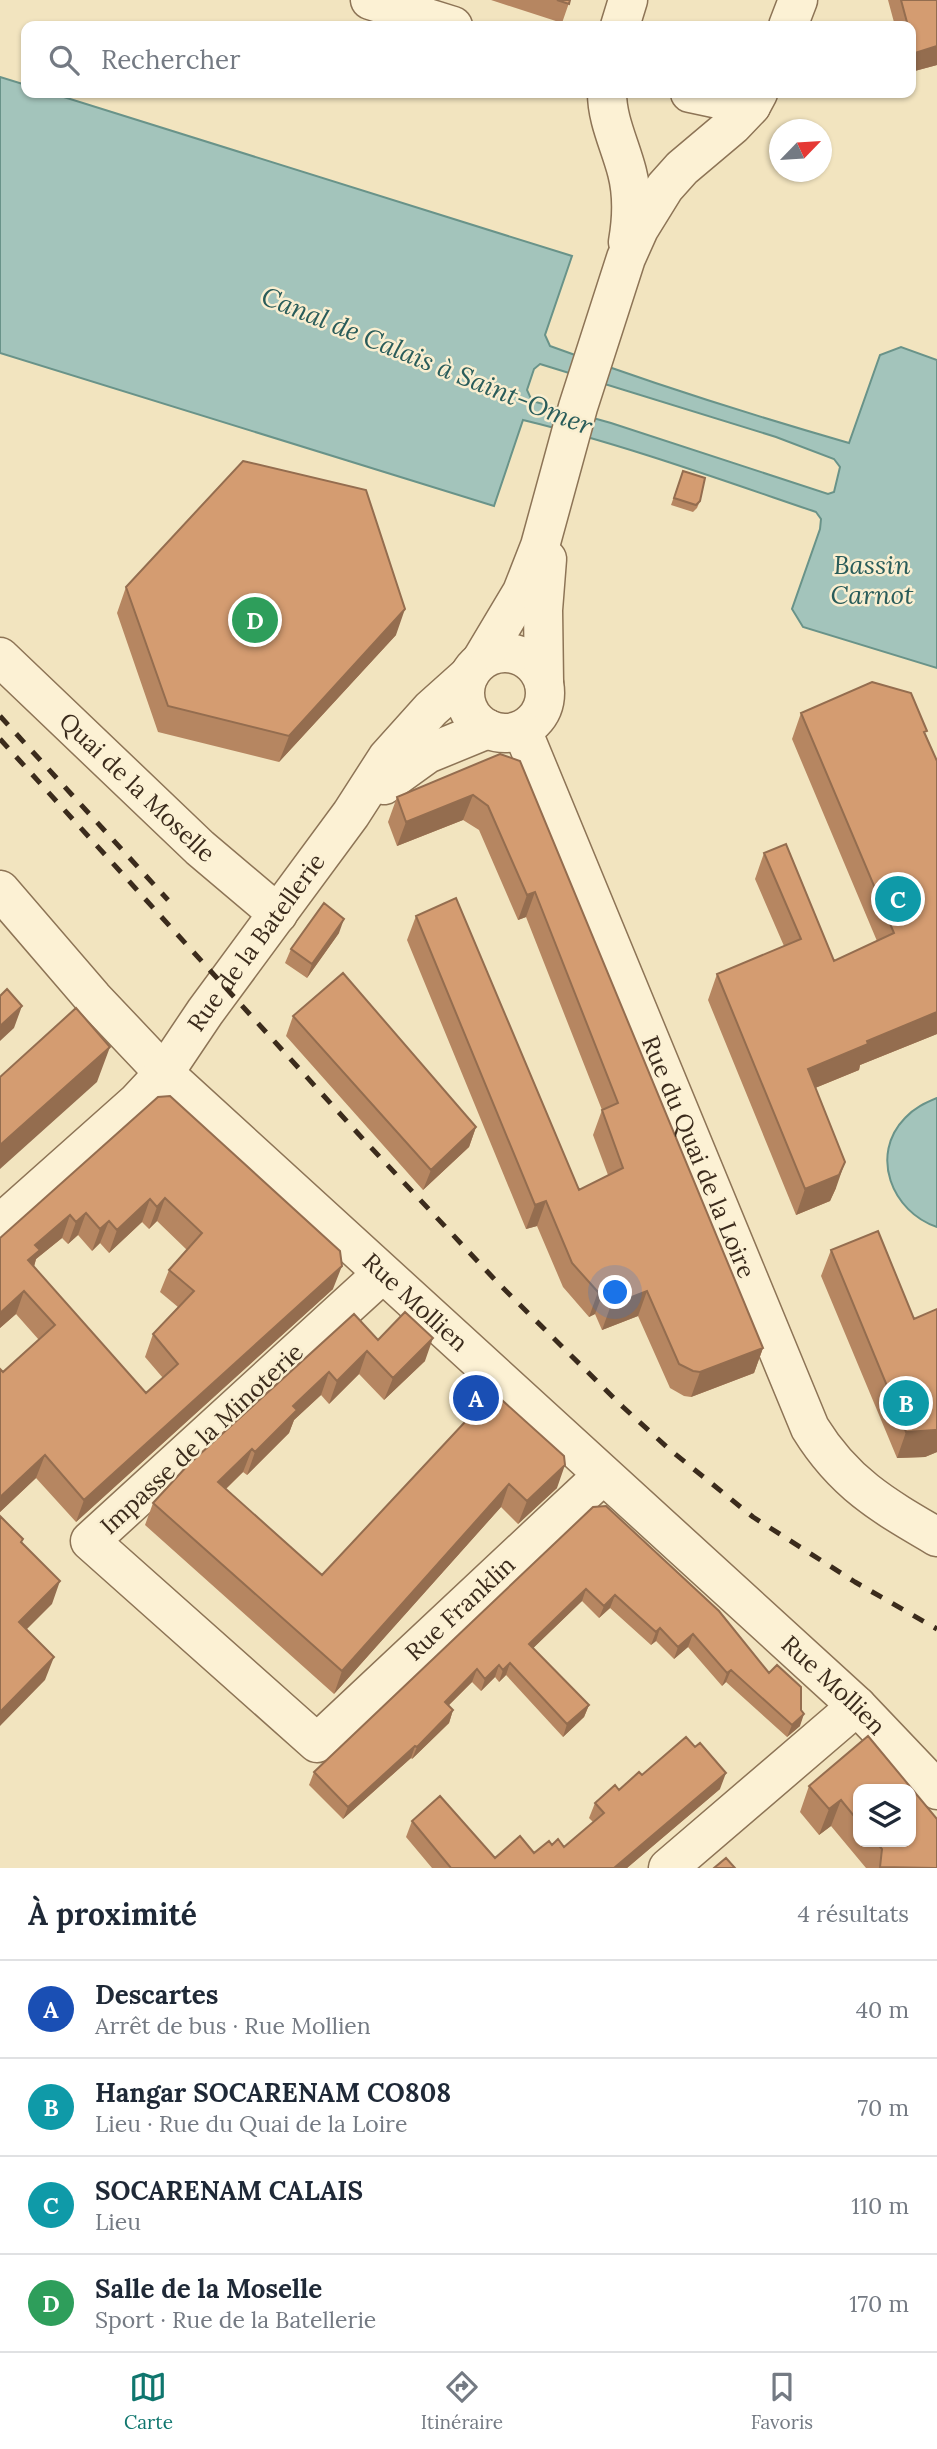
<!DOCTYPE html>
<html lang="fr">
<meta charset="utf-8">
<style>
body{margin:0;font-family:Lora,serif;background:#f6f6f7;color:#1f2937}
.controls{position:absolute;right:21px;bottom:21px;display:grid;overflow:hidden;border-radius:14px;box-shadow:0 2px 5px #0004}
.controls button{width:63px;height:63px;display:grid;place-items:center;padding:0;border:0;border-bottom:2px solid #e0e1e3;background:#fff;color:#1f2937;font:35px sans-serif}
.compass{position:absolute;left:769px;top:119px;width:63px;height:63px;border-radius:50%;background:#fff;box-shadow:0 2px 5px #0004;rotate:65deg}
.you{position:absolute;left:616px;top:1293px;width:24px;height:24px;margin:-18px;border:5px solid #fff;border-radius:50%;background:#1a73e8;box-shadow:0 0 0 10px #1a73e833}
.badge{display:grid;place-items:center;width:46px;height:46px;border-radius:50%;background:#0f766e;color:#fff;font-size:23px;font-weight:700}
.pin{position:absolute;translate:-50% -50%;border:4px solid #fff;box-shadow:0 2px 7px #0006}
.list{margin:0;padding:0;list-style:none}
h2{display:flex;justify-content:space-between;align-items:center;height:91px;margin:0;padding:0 28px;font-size:30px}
h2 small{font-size:23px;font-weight:400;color:#747a83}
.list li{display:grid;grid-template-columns:46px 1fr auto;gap:21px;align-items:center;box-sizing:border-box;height:98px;padding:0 28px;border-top:2px solid #e0e1e3}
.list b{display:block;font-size:26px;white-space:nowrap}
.list p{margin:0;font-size:23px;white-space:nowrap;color:#747a83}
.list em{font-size:23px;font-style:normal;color:#747a83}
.icon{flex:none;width:38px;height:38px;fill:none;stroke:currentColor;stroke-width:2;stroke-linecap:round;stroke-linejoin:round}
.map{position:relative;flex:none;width:937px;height:1868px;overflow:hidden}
.search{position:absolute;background:#fff;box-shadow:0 2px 5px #0004;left:21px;right:21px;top:21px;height:77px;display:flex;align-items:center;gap:18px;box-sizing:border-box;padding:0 24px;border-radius:14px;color:#747a83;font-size:26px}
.sheet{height:483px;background:#fff}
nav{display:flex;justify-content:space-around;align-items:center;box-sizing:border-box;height:98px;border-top:2px solid #e0e1e3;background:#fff;font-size:19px;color:#747a83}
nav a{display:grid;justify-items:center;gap:4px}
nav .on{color:#0f766e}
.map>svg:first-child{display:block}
.water{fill:#a3c4bb;stroke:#699389;stroke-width:2;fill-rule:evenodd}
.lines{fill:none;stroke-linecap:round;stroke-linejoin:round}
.minor-casing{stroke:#8d7456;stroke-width:41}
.minor{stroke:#fcf1d4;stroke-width:38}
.rail{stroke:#3b2b1c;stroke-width:5;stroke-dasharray:12 12;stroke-linecap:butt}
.wall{fill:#b68661;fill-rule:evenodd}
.shaded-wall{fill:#946d4f}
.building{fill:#d49c71;stroke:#946d4f;stroke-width:2;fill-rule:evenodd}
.labels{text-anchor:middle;stroke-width:5;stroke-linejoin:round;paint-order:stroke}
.street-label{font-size:24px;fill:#3b2b1c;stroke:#f9eed0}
.water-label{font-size:26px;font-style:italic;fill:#295c5a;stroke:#f9eed0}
</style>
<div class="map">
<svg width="937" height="1868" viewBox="0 0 937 1868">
<rect width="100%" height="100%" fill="#f2e4bf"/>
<path class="water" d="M0,77L26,85V93H51L572,256L545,335L550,346C648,382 748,414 849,443L880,355L901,347L937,360V668L803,627L792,609L820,529L821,519L816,512C719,479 622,444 523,420L494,506L0,353ZM540,364L776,437L834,459L840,467L834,492L828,494L611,423L532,401L527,390L534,369Z
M937,1098V1227C892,1212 869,1155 905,1118C914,1108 925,1103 937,1098Z"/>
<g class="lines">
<defs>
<g id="minor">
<path d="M370,0L453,26"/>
<path d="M620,26L628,0"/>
<path d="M788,26L798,0"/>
<path d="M607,93C607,120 620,145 627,172C633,195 632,219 628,242"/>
<path d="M690,93L751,106"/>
<circle cx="505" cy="693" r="40"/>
<path id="s1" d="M0,657L200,848L278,914"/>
<path d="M482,659L522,592L540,546L578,407L626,258L639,229L665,187L682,168L733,125L751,106L758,93"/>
<path d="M544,683L543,610L547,559"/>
<path id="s2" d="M522,730L810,1428C844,1483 882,1505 937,1537"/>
<path d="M384,785L427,754L488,729"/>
<path id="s3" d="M0,890L93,998L164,1073L857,1706L937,1790"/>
<path id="s4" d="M0,1224L137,1102L164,1073L205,1012L351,814L387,758L431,709L469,675"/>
<path id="s5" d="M382,1274L90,1541L317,1743L603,1475"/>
<path d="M668,1868L857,1706"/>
</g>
</defs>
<use href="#minor" class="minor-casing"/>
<use href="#minor" class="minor"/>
<path class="rail" d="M0,716L168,900
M0,739L363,1139L499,1284L623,1407L669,1449L753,1517L855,1582L937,1629"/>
</g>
<path class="wall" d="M491,0H570L562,23Z
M888,0H937V65L911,72V26H895Z
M683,471L700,501L697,508L693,512L671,505Z
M126,587L396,635L279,762L158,732L117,613Z
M801,713L926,735L937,761V1034L860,1065L859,1070L815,1088L836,1188L830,1201L796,1215L708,1000L717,974L784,946L755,879L764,853L834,961L877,941L792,739Z
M500,754L763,1348L754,1373L691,1397L684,1396L670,1388L638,1316L602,1330L595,1314L589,1317L563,1287L537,1226L526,1229L407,940L416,916L579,1190L608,1175L593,1135L602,1110L526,917L518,920L479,830L463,820L397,846L388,822L397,797Z
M339,933L307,978L285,963L291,949Z
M293,1016L476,1127L469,1147L423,1190L286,1036Z
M158,1097L333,1289L76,1522L36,1478L0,1512V1369L3,1372L39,1340L16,1314L0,1328V1238ZM157,1221L187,1250L169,1270L160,1292L178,1307L153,1334L145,1357L163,1378L146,1393L34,1267L36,1259L62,1238L68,1244L78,1235L92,1251L100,1243L109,1253L142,1222L149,1229Z
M831,1250L914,1319L937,1309V1452L925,1457L897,1458L821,1276Z
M378,1340L425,1361L384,1400L359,1374L329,1404L321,1395L294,1420L289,1433L247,1475L243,1472L226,1489L322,1575L493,1392L557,1488L518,1524L501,1507L334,1694L145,1525L153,1503L188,1465Z
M593,1507L800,1726L787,1737L726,1682L722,1686L688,1647L674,1659L656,1641L651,1645L610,1608L599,1618L582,1601L533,1648L589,1705L584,1717L563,1737L506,1675L499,1682L495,1677L481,1691L472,1682L448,1706L453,1710L449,1723L412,1759L411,1758L343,1819L309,1785L314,1772Z
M868,1736L937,1868H866L831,1826L819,1835L800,1812L809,1786ZM858,1789L911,1842H858Z
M642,1775L720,1789L627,1868H432L406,1837L412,1821L495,1858L534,1853L552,1845L564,1847L593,1822L589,1818L595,1803L619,1790Z"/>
<path class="shaded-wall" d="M937,46V65L911,72V63L915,53Z
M405,609L396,635L279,762L289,736Z
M473,795L463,820L397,846L406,822Z
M535,892L526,917L518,920L527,895Z
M344,919L339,933L307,978L312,964Z
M22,1006L14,1028L0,1041V1026Z
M937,1012V1034L860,1065L859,1070L798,1095L808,1069L867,1041Z
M110,1047L97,1082L0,1169V1145Z
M476,1127L469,1147L423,1190L431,1170Z
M845,1162L836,1188L830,1201L796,1215L805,1189Z
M165,1198L157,1221L149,1229L157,1207Z
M150,1199L142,1222L109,1253L117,1230Z
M546,1201L537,1226L526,1229L535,1205Z
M86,1213L78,1235L68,1244L76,1222Z
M70,1215L62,1238L36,1259L32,1273L28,1260L35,1245Z
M109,1221L100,1243L92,1251L100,1229Z
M342,1266L333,1289L76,1522L84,1500Z
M604,1290L595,1314L589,1317L598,1292Z
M24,1291L16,1314L0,1328V1313Z
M647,1291L638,1316L602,1330L611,1305Z
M433,1338L425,1361L384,1400L393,1378Z
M763,1348L754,1373L691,1397L700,1372Z
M367,1351L359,1374L329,1404L337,1381Z
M329,1372L321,1395L294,1420L289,1433L247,1475L255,1452L293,1406Z
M937,1430V1452L925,1457L897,1458L906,1432Z
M252,1449L243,1472L209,1505L218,1482Z
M45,1455L36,1478L0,1512V1497Z
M565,1465L557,1488L518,1524L527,1501Z
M509,1484L501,1507L334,1694L342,1671Z
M60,1581L52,1604L11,1645L19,1622Z
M586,1589L582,1601L524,1657L529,1644Z
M615,1595L610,1608L599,1618L604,1606Z
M660,1628L656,1641L651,1645L656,1632Z
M693,1634L688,1647L674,1659L678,1647Z
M54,1657L45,1680L0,1726V1712Z
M510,1663L506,1675L499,1682L503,1670Z
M499,1665L495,1677L481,1691L485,1679Z
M477,1669L472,1682L440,1714L445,1702Z
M731,1670L726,1682L722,1686L727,1673Z
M589,1705L584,1717L563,1737L567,1724Z
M453,1710L449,1723L412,1759L417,1747Z
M804,1714L800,1726L787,1737L792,1725Z
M415,1746L411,1758L343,1819L348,1807Z
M726,1773L720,1789L627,1868H614Z
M841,1800L831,1826L819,1835L829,1809Z"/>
<path class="building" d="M557,0H570L569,4Z
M901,0H937V46L915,53L911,38V26H908Z
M243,461L366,490L405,609L289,736L168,706L126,587Z
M683,471L705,478L700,501L696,505L674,498Z
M872,682L911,693L927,731L924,732L937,761V1012L867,1041L868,1044L808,1069L845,1162L839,1175L805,1189L717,974L801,939L764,853L786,844L834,961L894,933L801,713Z
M500,754L520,761L763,1348L700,1372L693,1371L679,1364L647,1291L611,1305L604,1290L598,1292L572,1263L546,1201L535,1205L416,916L456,898L579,1190L623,1168L602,1110L618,1103L535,892L527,895L488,806L473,795L406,822L397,797Z
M324,903L344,919L312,964L291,949Z
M343,973L476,1127L431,1170L293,1016Z
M7,989L22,1006L0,1026V996Z
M76,1008L110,1047L0,1145V1077Z
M170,1096L340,1251L342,1266L84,1500L45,1455L0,1497V1369L3,1372L55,1325L24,1291L0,1313V1238L158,1097ZM165,1198L202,1233L169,1270L194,1291L153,1334L178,1364L146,1393L28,1260L40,1250L35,1245L70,1215L76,1222L86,1213L100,1229L109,1221L117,1230L150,1199L157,1207Z
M878,1231L914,1319L937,1309V1430H935L906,1432L831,1250Z
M405,1312L433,1338L393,1378L367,1351L337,1381L329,1372L293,1406L297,1410L255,1452L252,1449L218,1482L322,1575L493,1392L564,1456L565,1465L527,1501L509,1484L342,1671L153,1503L188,1465L354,1314L378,1340Z
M606,1506L719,1611L769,1673L777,1665L801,1687V1710L804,1714L792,1725L731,1670L727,1673L693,1634L678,1647L660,1628L656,1632L615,1595L604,1606L586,1589L529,1644L589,1705L567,1724L510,1663L503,1670L499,1665L485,1679L477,1669L445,1702L453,1710L417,1747L415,1746L348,1807L314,1772L593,1507Z
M0,1516L23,1539L21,1542L60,1581L19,1622L54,1657L0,1712Z
M868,1736L937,1819V1868L880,1867L882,1849L876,1842H911V1789H858V1821L841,1800L829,1809L809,1786Z
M686,1737L695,1747L700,1743L726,1773L614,1868H451L412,1821L440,1796L495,1858L520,1836L534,1853L549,1841L552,1845L558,1839L564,1847L604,1813L595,1803L615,1785L619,1790L639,1772L642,1775Z
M726,1858L735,1868H714Z"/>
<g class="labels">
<g class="street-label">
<text dy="8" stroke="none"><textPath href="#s1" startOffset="189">Quai de la Moselle</textPath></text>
<text dy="8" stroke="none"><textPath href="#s4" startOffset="383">Rue de la Batellerie</textPath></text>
<text dy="8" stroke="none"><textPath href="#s2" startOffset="462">Rue du Quai de la Loire</textPath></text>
<text dy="8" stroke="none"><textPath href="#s3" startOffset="586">Rue Mollien</textPath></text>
<text transform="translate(202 1439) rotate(-43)" y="8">Impasse de la Minoterie</text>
<text dy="8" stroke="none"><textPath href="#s5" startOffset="896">Rue Franklin</textPath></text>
<text dy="8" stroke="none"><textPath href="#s3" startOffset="1153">Rue Mollien</textPath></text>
</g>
<g class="water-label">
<text transform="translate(427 361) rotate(22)" y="9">Canal de Calais à Saint-Omer</text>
<text x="872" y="574">Bassin<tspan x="872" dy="30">Carnot</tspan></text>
</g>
</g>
</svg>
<div class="controls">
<button><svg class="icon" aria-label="layers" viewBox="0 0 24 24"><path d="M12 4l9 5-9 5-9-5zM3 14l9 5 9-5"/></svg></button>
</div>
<svg class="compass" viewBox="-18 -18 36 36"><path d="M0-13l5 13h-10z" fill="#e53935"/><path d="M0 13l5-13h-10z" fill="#747a83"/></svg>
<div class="you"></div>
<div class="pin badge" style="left:476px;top:1398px;background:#1a4fb4">A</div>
<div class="pin badge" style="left:906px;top:1403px;background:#0f9aa8">B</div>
<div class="pin badge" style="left:898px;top:899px;background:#0f9aa8">C</div>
<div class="pin badge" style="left:255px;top:620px;background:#2e9e5b">D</div>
<div class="search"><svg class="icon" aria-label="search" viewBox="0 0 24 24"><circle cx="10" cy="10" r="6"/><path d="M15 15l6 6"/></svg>Rechercher</div>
</div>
<section class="sheet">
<h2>À proximité<small>4 résultats</small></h2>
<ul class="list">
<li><span class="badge" style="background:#1a4fb4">A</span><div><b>Descartes</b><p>Arrêt de bus · Rue Mollien</p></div><em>40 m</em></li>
<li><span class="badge" style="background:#0f9aa8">B</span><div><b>Hangar SOCARENAM CO808</b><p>Lieu · Rue du Quai de la Loire</p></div><em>70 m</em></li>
<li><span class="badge" style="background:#0f9aa8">C</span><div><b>SOCARENAM CALAIS</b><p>Lieu</p></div><em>110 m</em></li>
<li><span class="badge" style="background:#2e9e5b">D</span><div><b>Salle de la Moselle</b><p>Sport · Rue de la Batellerie</p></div><em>170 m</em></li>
</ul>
</section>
<nav>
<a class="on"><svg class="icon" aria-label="map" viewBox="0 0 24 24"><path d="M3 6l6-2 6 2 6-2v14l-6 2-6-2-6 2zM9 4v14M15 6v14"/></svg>Carte</a>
<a><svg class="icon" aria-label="directions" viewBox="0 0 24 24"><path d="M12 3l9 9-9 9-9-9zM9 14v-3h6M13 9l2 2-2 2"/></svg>Itinéraire</a>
<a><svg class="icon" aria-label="saved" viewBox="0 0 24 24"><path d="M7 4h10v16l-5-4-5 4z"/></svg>Favoris</a>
</nav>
